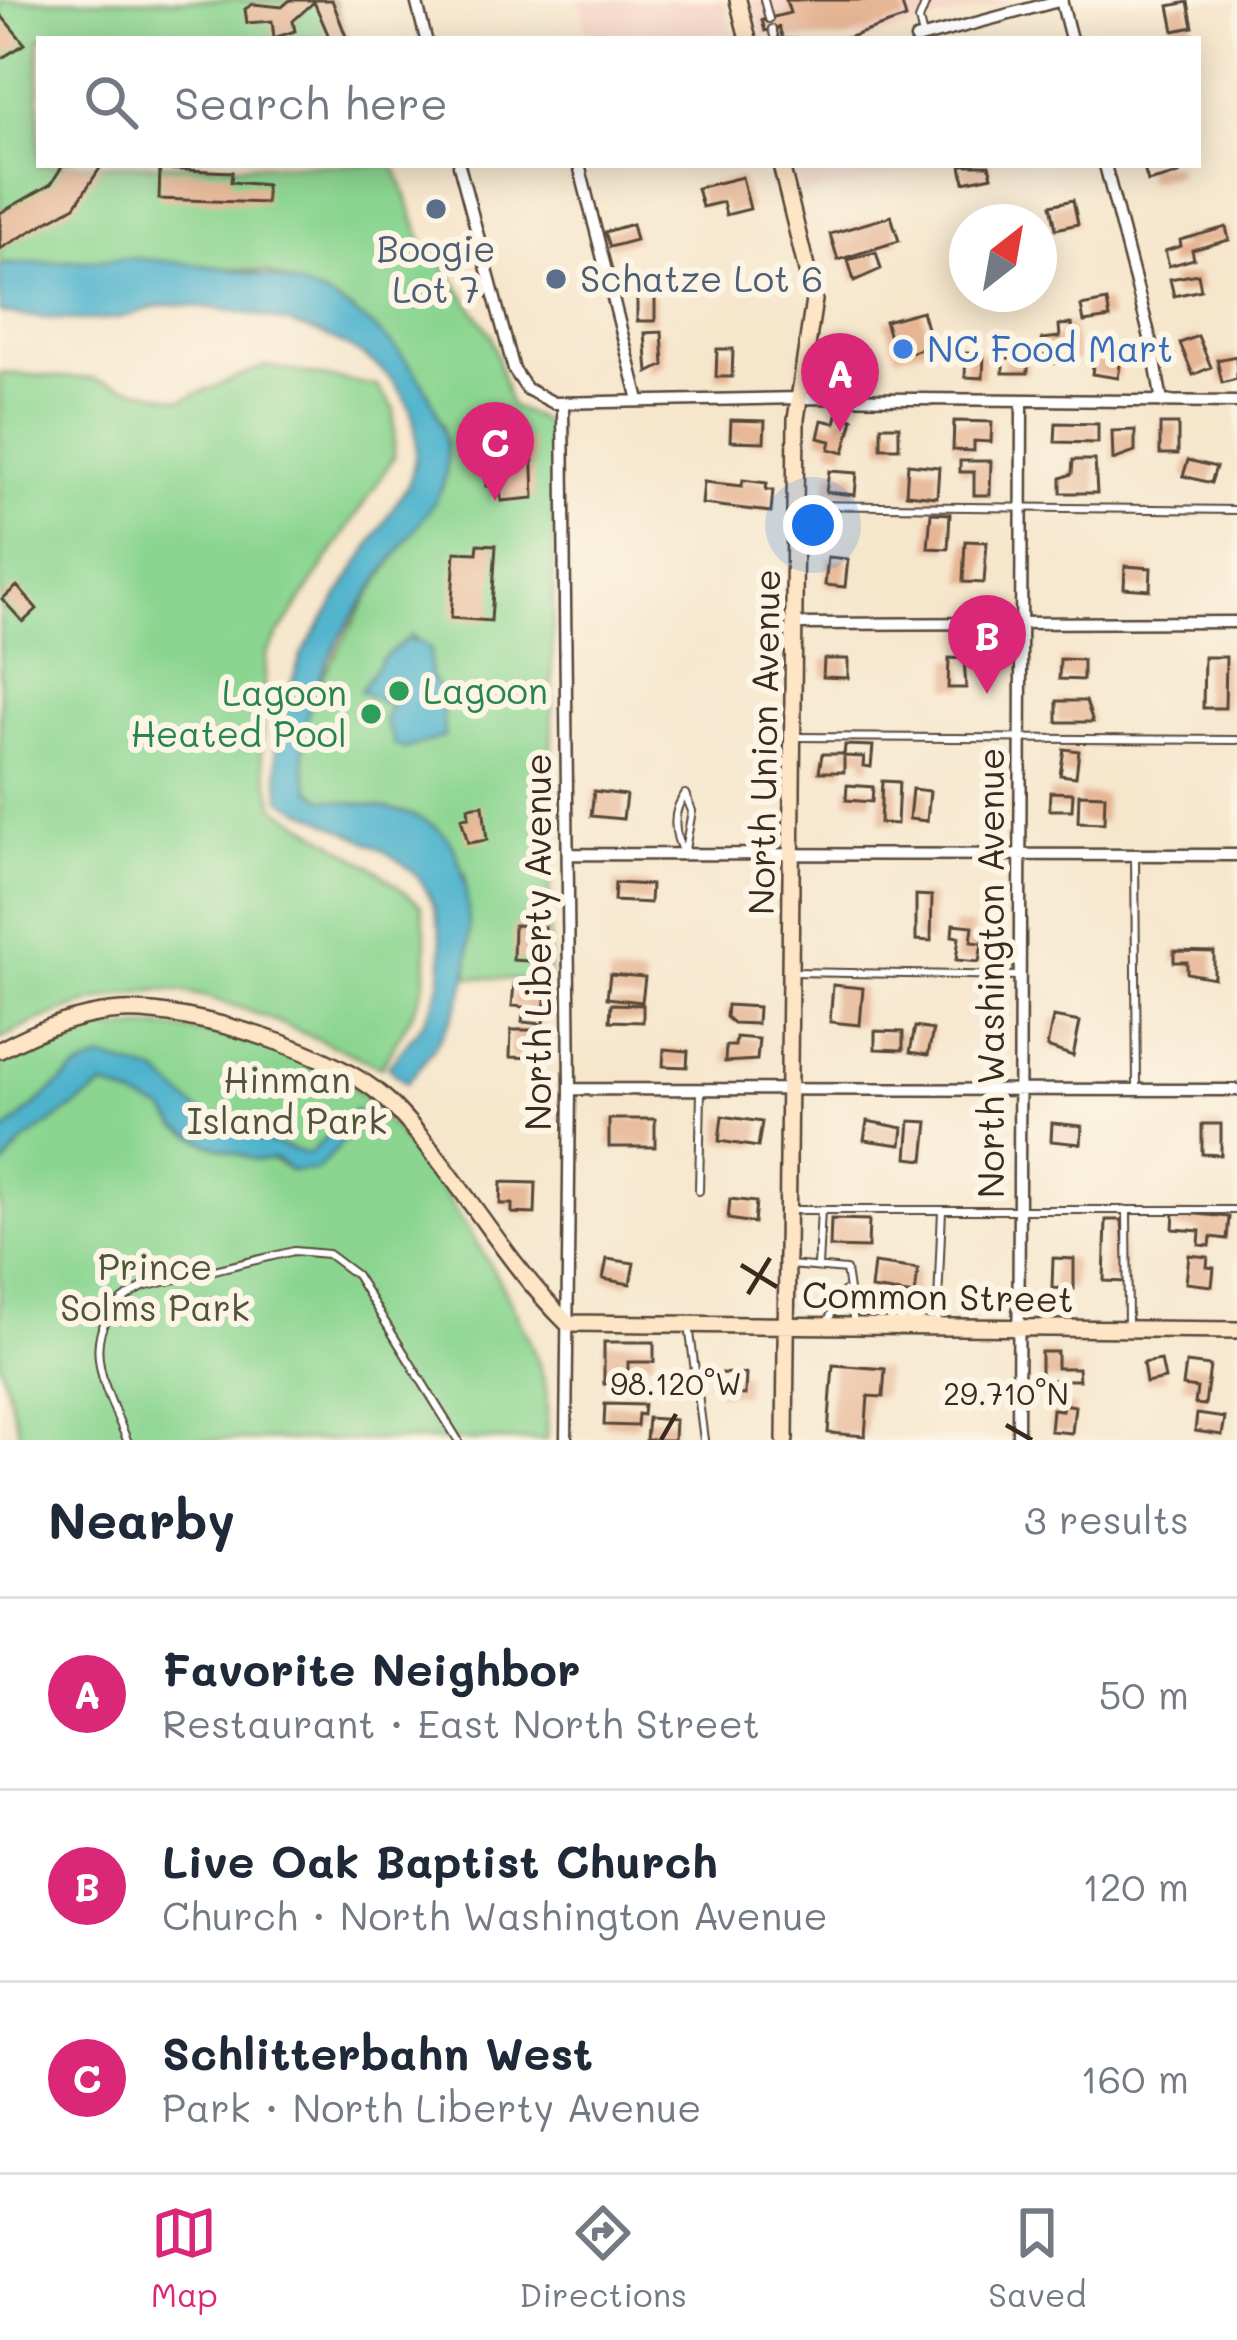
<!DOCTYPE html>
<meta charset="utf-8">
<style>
body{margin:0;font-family:Mali,sans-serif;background:#f2f2f3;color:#1f2937}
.compass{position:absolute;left:949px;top:204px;width:108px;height:108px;border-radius:50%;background:#fff;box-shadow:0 6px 30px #0003;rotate:31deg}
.you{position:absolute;left:813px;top:525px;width:42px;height:42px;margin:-30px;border:9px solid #fff;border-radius:50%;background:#1a73e8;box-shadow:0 0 0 18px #1a73e833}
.badge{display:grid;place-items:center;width:78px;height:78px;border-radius:50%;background:#db2777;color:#fff;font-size:39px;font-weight:700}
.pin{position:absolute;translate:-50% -99px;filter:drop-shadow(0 3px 6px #0008)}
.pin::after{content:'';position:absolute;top:63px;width:42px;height:36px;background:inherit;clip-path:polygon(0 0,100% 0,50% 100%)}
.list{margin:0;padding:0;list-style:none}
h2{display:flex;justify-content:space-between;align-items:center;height:156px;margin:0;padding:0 48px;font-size:51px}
h2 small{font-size:39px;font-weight:400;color:#747a83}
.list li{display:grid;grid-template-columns:78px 1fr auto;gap:36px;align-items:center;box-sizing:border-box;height:192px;padding:0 48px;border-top:3px solid #e0e1e3}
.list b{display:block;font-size:45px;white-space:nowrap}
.list p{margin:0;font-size:39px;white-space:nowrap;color:#747a83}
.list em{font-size:39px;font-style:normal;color:#747a83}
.icon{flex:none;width:66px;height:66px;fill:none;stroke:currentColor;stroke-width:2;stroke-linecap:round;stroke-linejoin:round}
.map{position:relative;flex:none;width:1237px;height:1440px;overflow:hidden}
.search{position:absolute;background:#fff;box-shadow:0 6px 30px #0003;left:36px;right:36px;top:36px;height:132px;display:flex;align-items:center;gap:30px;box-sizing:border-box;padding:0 42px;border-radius:0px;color:#747a83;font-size:45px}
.sheet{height:732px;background:#fff}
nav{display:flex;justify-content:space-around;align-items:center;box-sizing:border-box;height:168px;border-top:3px solid #e0e1e3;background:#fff;font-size:33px;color:#747a83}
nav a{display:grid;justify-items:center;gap:6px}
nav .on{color:#db2777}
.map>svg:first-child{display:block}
.built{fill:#f6d2c5}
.green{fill:#8bd591;stroke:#638058;stroke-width:3}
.water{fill:#4eb3cd;stroke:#446e76;stroke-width:3}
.building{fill:#e6b594}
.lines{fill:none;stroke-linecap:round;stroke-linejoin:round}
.lane-casing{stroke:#574638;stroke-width:10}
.street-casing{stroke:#574638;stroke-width:15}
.secondary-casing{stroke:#574638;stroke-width:20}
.lane{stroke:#fff;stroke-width:6}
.street{stroke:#fff;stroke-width:10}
.secondary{stroke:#fee5c5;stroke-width:15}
.ticks{fill:none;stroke:#3b2a1e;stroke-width:4.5}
.service-dot{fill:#5c6f8a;stroke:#fcf5e5;stroke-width:4.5}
.shop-dot{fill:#3f7fe0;stroke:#fcf5e5;stroke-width:4.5}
.leisure-dot{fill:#2e9e5b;stroke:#fcf5e5;stroke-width:4.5}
.labels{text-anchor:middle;stroke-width:12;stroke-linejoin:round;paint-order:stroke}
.service-label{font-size:36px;fill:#4e5e75;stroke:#fcf5e5}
.shop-label{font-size:36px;fill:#366cbe;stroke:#fcf5e5;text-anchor:start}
.leisure-label{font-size:36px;fill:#27864d;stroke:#fcf5e5;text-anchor:start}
.street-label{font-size:36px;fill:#3b2a1e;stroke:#fcf5e5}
.park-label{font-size:36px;fill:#4f553b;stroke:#fcf5e5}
.ticks-label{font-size:30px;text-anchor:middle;fill:#3b2a1e;stroke:#fcf5e5;stroke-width:12;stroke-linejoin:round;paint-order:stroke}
</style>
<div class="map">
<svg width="1237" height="1440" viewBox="0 0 1237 1440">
<rect width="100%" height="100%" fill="#fcf5e5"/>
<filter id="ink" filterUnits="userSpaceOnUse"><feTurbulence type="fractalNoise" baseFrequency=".00833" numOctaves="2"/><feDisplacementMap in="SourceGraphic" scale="24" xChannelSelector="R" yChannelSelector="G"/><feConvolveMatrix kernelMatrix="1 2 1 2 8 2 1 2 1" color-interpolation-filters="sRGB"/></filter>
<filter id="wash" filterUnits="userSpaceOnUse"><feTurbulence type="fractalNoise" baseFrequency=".004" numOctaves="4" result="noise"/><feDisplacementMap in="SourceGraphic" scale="48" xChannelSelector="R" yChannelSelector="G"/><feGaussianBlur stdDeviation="2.7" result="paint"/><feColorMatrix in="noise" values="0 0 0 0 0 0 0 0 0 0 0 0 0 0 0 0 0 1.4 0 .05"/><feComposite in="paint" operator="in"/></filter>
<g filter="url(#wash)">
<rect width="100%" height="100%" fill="#f6e6cc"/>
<path class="built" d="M578,0H724L735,39H589Z
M751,0H1016L865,39H761Z
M793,165H935L801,196Z"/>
<path class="green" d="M0,0H334L346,39H39V165H391L397,171L424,247L437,257L491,335L510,405L555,427L549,981L467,977L465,874L417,817L323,799L310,789L304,771L303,726L309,701L366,601L443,486V424L354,311L267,272L134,258L0,264Z
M265,366L377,386L394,409V457L266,654L261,754L275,807L377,870L421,905C436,989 422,996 381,1067C329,1045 213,988 161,990C108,993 46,1014 0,1039V373L93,379L182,400Z
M87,1025C112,1033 135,1026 160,1027C208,1031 268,1044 313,1061C391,1091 526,1304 545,1385C549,1402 546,1423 546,1440H21L0,1362V1171L24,1141L104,1086C122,1093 152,1099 166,1112C181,1126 192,1138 212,1145C239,1153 270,1155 292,1171L347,1136L367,1116L354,1110L309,1154L217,1127L157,1073L102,1058L74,1071L0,1136V1060Z"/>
<path class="water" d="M134,258C244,270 341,272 413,369C436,400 458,451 441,489C433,508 417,526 405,542C357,611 281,702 310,789L323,799C360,805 419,806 446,836C470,863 473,945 466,980C458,1016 430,1057 406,1083L388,1067C404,1045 427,1023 436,997C450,958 441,893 406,866C377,843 316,818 281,800L274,733L302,654L409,483C455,348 270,309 173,305C155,304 137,315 119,318C80,322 38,319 0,312V265Z
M410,634L431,650L430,675L442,693L444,737L405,749L395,745L384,720L391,706L360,691L381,660L407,639L414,642Z
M102,1058L157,1073L217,1127L309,1154L354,1110L367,1116L317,1170L292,1171L276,1159L256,1160L211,1145L177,1127L164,1110L104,1086L24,1141L0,1171V1136L74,1071Z"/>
<g id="blocks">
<path class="building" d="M290,0H332L347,39H330L314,2L293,21L295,31L274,38L272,21L247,23L245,9L253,4L282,7Z
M786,0H901L906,18L844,39H783L779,27L765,31L762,20L790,13Z
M1188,2L1193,27L1174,31L1169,6Z
M0,14L25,44L0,59Z
M63,165H102L75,206L0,249V213L51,184Z
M961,165H989L992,176L964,182Z
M1143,165H1177L1179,174L1148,182Z
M160,169L232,172L231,182L266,185V203L159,199Z
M742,177L750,209L726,215L723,202L702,207L697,188Z
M1073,200L1078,224L1056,229L1051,205Z
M891,216L899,241L838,260L830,234Z
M632,224L636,240L610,247L605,232Z
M1226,227L1229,240L1192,250L1194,259L1169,266L1165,251L1181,246L1180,240Z
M876,252L881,269L854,281L848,260Z
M1198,274L1201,290L1174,296L1170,279Z
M637,295H655V321H637Z
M1107,301L1110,318L1084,322L1081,306Z
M922,311L932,346L896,357L885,321Z
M1072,324L1078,360L1045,364L1042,339L1060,337L1059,325Z
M662,332L664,365L648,373L645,333Z
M1198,336L1211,367L1193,375L1180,343Z
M717,349H733L732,377H716Z
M1095,350L1122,354L1118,378L1092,374Z
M966,353L984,354L983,378L965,377Z
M1236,356L1237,379L1222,383L1217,360Z
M1003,358H1028V373H1003Z
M837,415L853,419L844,453L829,449L831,441L818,438L822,420L835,423Z
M731,420L765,421L764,442L730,441Z
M954,421L992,422L991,442L974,441V451L953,450Z
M1056,423L1098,424V443L1055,442Z
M1160,424H1178V454H1160Z
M881,426H899V448H881Z
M1135,430V452L1113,460L1112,431Z
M532,440L534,498L501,501L500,486H486L485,441Z
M1073,460H1095L1097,493H1061V478L1072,474Z
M1188,460L1216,467L1211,483L1183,476Z
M960,461H991L990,495H974V472H960Z
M908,464L939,467L937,497L906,494Z
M829,471L857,473L855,495L826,492Z
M743,480L767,483L766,490H773L771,512L702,504L704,482L742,486Z
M931,513L950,514L948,549L928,548Z
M965,541L987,542L984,583L963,582Z
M478,544L496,545L491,621L451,618L455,552L477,553Z
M828,557L848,559L845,587L825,585Z
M1125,566L1151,568L1150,590L1124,588Z
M17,586L37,609L23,622L2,599Z
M1204,657H1226L1225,708H1203Z
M949,658L964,659L966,688H948Z
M824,659H848V678L823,677Z
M1060,659L1083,660V680L1059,679Z
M1057,701H1086L1093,722H1057Z
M845,745L873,746L871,767L863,766L864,757L844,756Z
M1064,749L1079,751L1076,777L1060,775Z
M822,754H844V772H819Z
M882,781L899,782L897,824L880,823Z
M847,785L873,787L872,802L846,800Z
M912,789L930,791L927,821L909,819Z
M594,791L626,795L623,819L591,816Z
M1050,792L1073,793L1072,810H1049Z
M1079,794L1105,795L1104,823L1078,822Z
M483,805L487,840L468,843L461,818L469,817L468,807Z
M615,883L651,885L650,903L614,901Z
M916,895L932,896L931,941L916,940Z
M953,924L973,926L971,942L982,943L979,962L956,960L959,937L952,936Z
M514,925L545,927L544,962L513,960Z
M1174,951L1214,952V978L1187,973V962H1174Z
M610,974L645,977L642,1002L607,998Z
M514,984L546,988L543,1024L522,1022L524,1007L512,1006Z
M833,985L863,988L860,1025L830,1022Z
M611,1004L643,1005V1022L610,1021Z
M727,1005L758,1007L757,1024L733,1023L726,1017Z
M1053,1017L1080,1022L1073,1056L1047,1047Z
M915,1027L933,1030L928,1055L910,1052Z
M511,1030H534L533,1058L510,1057Z
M875,1031L903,1032V1050L875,1049Z
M736,1037L759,1039L757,1060L725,1062L726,1046H735Z
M664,1049L688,1051L687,1067L663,1066Z
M722,1116L762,1122L758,1147L719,1141Z
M609,1119H655V1147H609Z
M867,1121L903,1128L901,1145L864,1140Z
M910,1121L928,1122L924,1160L907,1158Z
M1052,1123L1082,1126L1081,1144L1051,1141Z
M1202,1124H1221V1155L1202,1154Z
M501,1182L536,1183L535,1214L512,1213V1204H500Z
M730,1199L756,1202L754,1223L728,1219Z
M1174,1212L1229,1217L1227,1239L1211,1237L1210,1246L1199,1245L1200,1231L1173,1229Z
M831,1219L869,1220L868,1248L830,1247Z
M1106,1220H1122L1126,1282L1104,1281Z
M1189,1255L1208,1257L1207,1267L1214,1268L1212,1286L1186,1283Z
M1053,1258L1074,1259V1289L1052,1288Z
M607,1259L634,1263L630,1284L603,1279Z
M874,1263L918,1269L915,1295L871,1289Z
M604,1342H654V1362H628V1384H604Z
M1041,1352H1057V1368H1078L1079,1380H1041Z
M1161,1360L1165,1379L1146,1383L1143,1363Z
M1186,1363L1210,1366L1205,1405L1195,1404L1197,1388L1183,1386Z
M833,1365L885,1369L883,1397L868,1396L865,1436L828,1433Z
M718,1373L746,1374L745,1395L717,1393Z
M605,1404L644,1405L643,1415L638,1414L637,1426L604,1425Z
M1063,1404L1075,1406L1072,1433L1050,1431L1052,1409L1062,1410Z
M1197,1414L1225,1418L1222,1435L1195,1431Z
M648,1418L675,1420L674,1440H646Z"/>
</g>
</g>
<g filter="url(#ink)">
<use href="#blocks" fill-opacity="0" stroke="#574638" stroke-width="3"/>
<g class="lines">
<defs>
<path id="lane" d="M764,0L769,19
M772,29L775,39
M923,36L919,20L927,0
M799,505L1237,510
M794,737L1237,740
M685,794L692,811L684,855C674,835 671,813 685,794Z
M1135,855L1137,1087
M792,972L1020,976
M699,1191L701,1090
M791,1210H1237
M1127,1210L1128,1327
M790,1265L846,1270L854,1324
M818,1266L821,1210
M827,1322L844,1291
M689,1325L704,1440
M937,1326L942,1210
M127,1440C103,1382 70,1326 143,1287L294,1251L328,1254L356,1275L458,1440"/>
<path id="street" d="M416,0L426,39
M1061,0L1071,39
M916,39L1062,0
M459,165L514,370L527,389L554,403L802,398L1237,402
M579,165L639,400
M1105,165L1153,349L1162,402
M563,405L570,1089L566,1440
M796,624L1237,622
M568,854L1237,855
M570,1089L1237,1090
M1018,1440L1022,402"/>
<path id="secondary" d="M738,0L748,39
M781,165L814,300L796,419L785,1440
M0,1050C37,1030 79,1013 122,1011C191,1008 338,1052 388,1101C455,1168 499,1256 567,1323L1237,1330"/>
</defs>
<use href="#lane" class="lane-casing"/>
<use href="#street" class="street-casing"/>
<use href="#secondary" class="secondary-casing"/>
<use href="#lane" class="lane"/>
<use href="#street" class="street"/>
<use href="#secondary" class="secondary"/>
</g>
</g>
<path class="ticks" d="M741,1265L777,1287M748,1294L770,1258M1006,1425L1032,1440M661,1440L676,1414"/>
<g class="service-dot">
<circle cx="436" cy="209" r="12"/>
<circle cx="556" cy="279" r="12"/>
</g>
<circle class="shop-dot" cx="903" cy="349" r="12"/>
<g class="leisure-dot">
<circle cx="399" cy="691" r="12"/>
<circle cx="371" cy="714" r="12"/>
</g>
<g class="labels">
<g class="service-label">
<text x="436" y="262">Boogie<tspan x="436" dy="41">Lot 7</tspan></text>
<text x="580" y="292" text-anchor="start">Schatze Lot 6</text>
</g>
<g class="shop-label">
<text x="927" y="362">NC Food Mart</text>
</g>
<g class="leisure-label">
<text x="423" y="704">Lagoon</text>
<text x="347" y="706" text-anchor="end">Lagoon<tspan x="347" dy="41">Heated Pool</tspan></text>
</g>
<g class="street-label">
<text transform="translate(764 742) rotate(-89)" y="13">North Union Avenue</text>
<text transform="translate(538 942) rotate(-90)" y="13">North Liberty Avenue</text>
<text transform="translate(991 973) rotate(-90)" y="13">North Washington Avenue</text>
<text transform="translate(938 1297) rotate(1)" y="13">Common Street</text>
</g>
<g class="park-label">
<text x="287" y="1093">Hinman<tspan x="287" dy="41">Island Park</tspan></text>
<text x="155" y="1280">Prince<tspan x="155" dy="41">Solms Park</tspan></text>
</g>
</g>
<g class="ticks-label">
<text x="676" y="1395">98.120°W</text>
<text x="1006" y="1405">29.710°N</text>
</g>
</svg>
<svg class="compass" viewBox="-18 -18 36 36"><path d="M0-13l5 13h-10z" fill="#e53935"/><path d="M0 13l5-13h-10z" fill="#747a83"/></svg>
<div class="you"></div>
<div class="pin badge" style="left:840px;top:432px">A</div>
<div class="pin badge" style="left:987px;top:694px">B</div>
<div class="pin badge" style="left:495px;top:501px">C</div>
<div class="search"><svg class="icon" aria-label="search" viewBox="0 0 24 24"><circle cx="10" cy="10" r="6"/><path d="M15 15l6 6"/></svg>Search here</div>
</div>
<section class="sheet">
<h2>Nearby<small>3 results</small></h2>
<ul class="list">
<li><span class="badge">A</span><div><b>Favorite Neighbor</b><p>Restaurant · East North Street</p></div><em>50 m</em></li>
<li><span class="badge">B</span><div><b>Live Oak Baptist Church</b><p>Church · North Washington Avenue</p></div><em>120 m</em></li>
<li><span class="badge">C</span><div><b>Schlitterbahn West</b><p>Park · North Liberty Avenue</p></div><em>160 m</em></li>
</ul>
</section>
<nav>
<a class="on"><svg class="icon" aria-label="map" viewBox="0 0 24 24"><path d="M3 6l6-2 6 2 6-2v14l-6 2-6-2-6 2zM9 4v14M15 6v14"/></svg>Map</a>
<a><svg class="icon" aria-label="directions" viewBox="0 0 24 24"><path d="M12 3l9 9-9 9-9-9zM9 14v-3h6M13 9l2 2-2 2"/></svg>Directions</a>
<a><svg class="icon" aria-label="saved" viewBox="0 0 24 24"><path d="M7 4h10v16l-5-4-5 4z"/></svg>Saved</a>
</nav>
